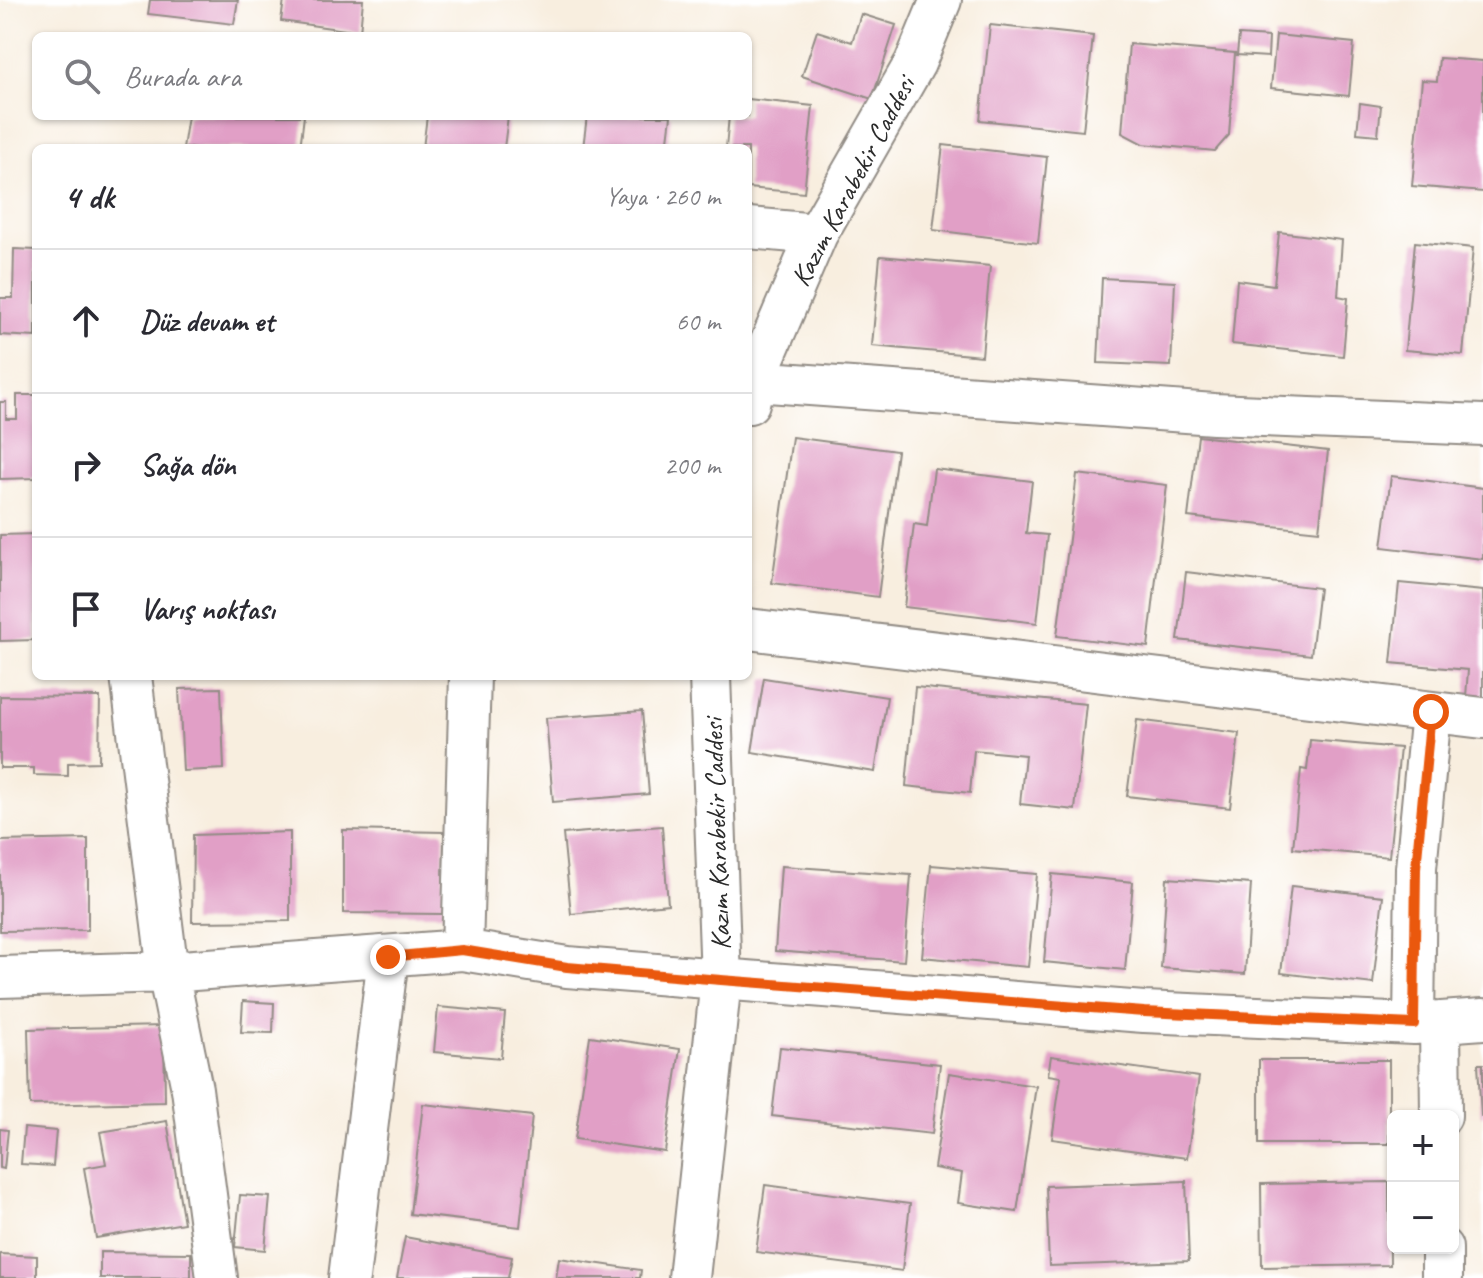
<!DOCTYPE html>
<html lang="tr">
<meta charset="utf-8">
<style>
body{margin:0;font-family:Caveat,sans-serif;background:#f7f7f7;color:#2b2b33}
.controls{position:absolute;right:24px;bottom:24px;display:grid;overflow:hidden;border-radius:12px;box-shadow:0 2px 6px #0004}
.controls button{width:72px;height:72px;display:grid;place-items:center;padding:0;border:0;border-bottom:2px solid #e1e1e2;background:#fff;color:#2b2b33;font:40px sans-serif}
.stop{position:absolute;width:24px;height:24px;margin:-18px;border:6px solid #ea580c;border-radius:50%;background:#fff}
.stop.end{background:#ea580c;border-color:#fff;box-shadow:0 2px 8px #0008}
.list{margin:0;padding:0;list-style:none}
h2{display:flex;justify-content:space-between;align-items:center;height:104px;margin:0;padding:0 32px;font-size:34px}
h2 small{font-size:26px;font-weight:400;color:#7c7c81}
.list li{display:grid;grid-template-columns:52px 1fr auto;gap:24px;align-items:center;box-sizing:border-box;height:144px;padding:0 32px;border-top:2px solid #e1e1e2}
.list b{display:block;font-size:30px;white-space:nowrap}
.list em{font-size:26px;font-style:normal;color:#7c7c81}
.icon{flex:none;width:44px;height:44px;fill:none;stroke:currentColor;stroke-width:2;stroke-linecap:round;stroke-linejoin:round}
.map{position:relative;flex:none;width:1483px;height:1278px;overflow:hidden}
.search{position:absolute;background:#fff;box-shadow:0 2px 6px #0004;left:32px;top:32px;width:720px;height:88px;display:flex;align-items:center;gap:20px;box-sizing:border-box;padding:0 28px;border-radius:12px;color:#7c7c81;font-size:30px}
.panel{position:absolute;background:#fff;box-shadow:0 2px 6px #0004;left:32px;top:144px;width:720px;height:536px;border-radius:12px}
.map>svg:first-child{display:block}
.building{fill:#e19fc6}
.lines{fill:none;stroke-linecap:round;stroke-linejoin:round}
.minor-casing{stroke:#928c85;stroke-width:44}
.minor{stroke:#fff;stroke-width:40}
.route{stroke:#ea580c;stroke-width:10}
.labels{text-anchor:middle;stroke-width:7;stroke-linejoin:round;paint-order:stroke}
.street-label{font-size:28px;fill:#2b2b2b;stroke:#fff}
</style>
<div class="map">
<svg width="1483" height="1278" viewBox="0 0 1483 1278">
<rect width="100%" height="100%" fill="#fff"/>
<filter id="ink" filterUnits="userSpaceOnUse"><feTurbulence type="fractalNoise" baseFrequency=".0125" numOctaves="2"/><feDisplacementMap in="SourceGraphic" scale="16" xChannelSelector="R" yChannelSelector="G"/><feConvolveMatrix kernelMatrix="1 2 1 2 8 2 1 2 1" color-interpolation-filters="sRGB"/></filter>
<filter id="wash" filterUnits="userSpaceOnUse"><feTurbulence type="fractalNoise" baseFrequency=".006" numOctaves="4" result="noise"/><feDisplacementMap in="SourceGraphic" scale="32" xChannelSelector="R" yChannelSelector="G"/><feGaussianBlur stdDeviation="1.8" result="paint"/><feColorMatrix in="noise" values="0 0 0 0 0 0 0 0 0 0 0 0 0 0 0 0 0 1.4 0 .05"/><feComposite in="paint" operator="in"/></filter>
<g filter="url(#wash)">
<rect width="100%" height="100%" fill="#f8eedf"/>
<g id="blocks">
<path class="building" d="M150,0H238L234,24L148,14Z
M284,0H363L360,32L281,21Z
M861,14L896,25L872,99L802,76L817,31L852,42Z
M990,25L1093,36L1083,131L980,120Z
M1239,35L1269,37L1268,57L1237,55Z
M1276,35L1354,43L1349,96L1271,88Z
M1129,44L1235,53L1229,135L1215,151L1143,144L1122,133Z
M1439,58L1483,61V192L1412,186L1422,80L1437,81Z
M748,99L813,106L804,193L748,188V148H726L729,116H748Z
M1360,103L1381,106L1378,135L1357,133Z
M188,116H304L300,148H183Z
M427,116H508L504,148H423Z
M587,116H671L667,148H583Z
M943,145L1047,157L1038,243L933,230Z
M1279,232L1342,240L1338,296L1348,298L1343,356L1232,344L1237,280L1274,285Z
M1415,242L1473,248L1463,355L1405,350Z
M14,249L36,250V337L0,335V298H13Z
M880,256L990,266L982,356L872,346Z
M1102,278L1175,282L1171,366L1098,363Z
M17,395H36V478L0,479V402H6V419H17Z
M1198,436L1328,451L1319,531L1188,517Z
M792,437L897,451L878,597L772,583Z
M934,469L1032,481L1026,533L1047,535L1037,623L904,607L914,524L927,526Z
M1077,474L1167,485L1148,647L1057,636Z
M1391,476L1483,488V559L1382,547Z
M36,534V640L0,641V535Z
M1186,572L1319,588L1311,655L1178,640Z
M1399,583L1483,591V712L1465,710L1468,670L1391,663Z
M764,678L887,697L875,772L752,752Z
M915,687L1086,704L1075,810L1020,804L1025,755L974,750L970,793L906,786Z
M221,688L224,769L183,771L179,689Z
M0,696L100,697L99,762L68,763V776L34,775V768H0Z
M642,711L649,794L553,802L546,718Z
M1137,720L1239,733L1230,808L1127,796Z
M1310,740L1400,748L1389,857L1293,848L1301,769L1307,770Z
M662,826L668,904L571,914L563,834Z
M343,830L444,832L443,914L343,913Z
M290,832V921L192,922L193,835Z
M88,839V930L0,931V841Z
M931,865L1037,874L1028,967L922,957Z
M781,866L911,875L904,961L775,951Z
M1052,874L1133,882L1125,970L1044,962Z
M1167,878L1251,884L1245,974L1161,968Z
M1291,886L1383,896L1373,984L1281,973Z
M243,1001L274,1003L273,1033L241,1032Z
M438,1007L505,1013L501,1058L434,1052Z
M164,1026L165,1102L30,1105L28,1029Z
M590,1036L680,1049L665,1152L575,1139Z
M780,1047L940,1064L932,1134L772,1116Z
M1051,1056L1199,1077L1187,1158L1052,1139L1061,1077L1048,1075Z
M1259,1060H1389V1144H1259Z
M1478,1064H1483V1116H1481Z
M949,1073L1036,1086L1017,1212L958,1203L962,1173L934,1168Z
M423,1104L532,1116L520,1227L410,1214Z
M167,1121L184,1223L96,1238L84,1168L106,1164L100,1132Z
M24,1128L56,1131L53,1166L21,1164Z
M0,1129L8,1130L4,1169L0,1168Z
M1186,1181L1189,1261L1049,1266L1046,1186Z
M1389,1182L1390,1265L1262,1267L1261,1184Z
M765,1185L910,1204L902,1271L756,1252Z
M240,1195L270,1197L265,1250L235,1247Z
M405,1237L512,1257L508,1278H397Z
M100,1252L191,1253V1278H100Z
M0,1254L37,1256V1278H0Z
M559,1258L641,1270L640,1278H556Z"/>
</g>
</g>
<g filter="url(#ink)">
<use href="#blocks" fill-opacity="0" stroke="#928c85" stroke-width="2"/>
<g class="lines">
<defs>
<path id="minor" d="M748,228L817,234
M754,381L1214,414L1483,425
M749,403L754,381L817,234L915,63L941,0
M748,629L1483,718
M131,676L168,972L192,1089L217,1278
M462,950L470,676
M0,977L168,972L462,950L567,967L1144,1012L1414,1024L1483,1019
M1440,1022L1441,1116
M1414,1024L1416,868L1431,712
M1442,1248V1278
M349,1278L388,957
M689,1278L721,980L710,676"/>
</defs>
<use href="#minor" class="minor-casing"/>
<use href="#minor" class="minor"/>
</g>
</g>
<g class="lines" filter="url(#ink)">
<path class="route" d="M388,957L462,950L567,967L721,980L1144,1012L1414,1024L1416,868L1431,712"/>
</g>
<g class="labels">
<g class="street-label">
<text transform="translate(852 181) rotate(-62)" y="10">Kazım Karabekir Caddesi</text>
<text transform="translate(716 834) rotate(-92)" y="10">Kazım Karabekir Caddesi</text>
</g>
</g>
</svg>
<div class="controls">
<button>+</button>
<button>−</button>
</div>
<div class="stop" style="left:1431px;top:712px"></div>
<div class="stop end" style="left:388px;top:957px"></div>
<div class="search"><svg class="icon" aria-label="search" viewBox="0 0 24 24"><circle cx="10" cy="10" r="6"/><path d="M15 15l6 6"/></svg>Burada ara</div>
<section class="panel">
<h2>4 dk<small>Yaya · 260 m</small></h2>
<ul class="list">
<li><svg class="icon" aria-label="ahead" viewBox="0 0 24 24"><path d="M12 20V5M6 11l6-6 6 6"/></svg><div><b>Düz devam et</b></div><em>60 m</em></li>
<li><svg class="icon" aria-label="right" viewBox="0 0 24 24"><path d="M7 20v-9h11M14 6l5 5-5 5"/></svg><div><b>Sağa dön</b></div><em>200 m</em></li>
<li><svg class="icon" aria-label="arrive" viewBox="0 0 24 24"><path d="M6 21V4h12l-3 4 3 4H6"/></svg><div><b>Varış noktası</b></div></li>
</ul>
</section>
</div>
